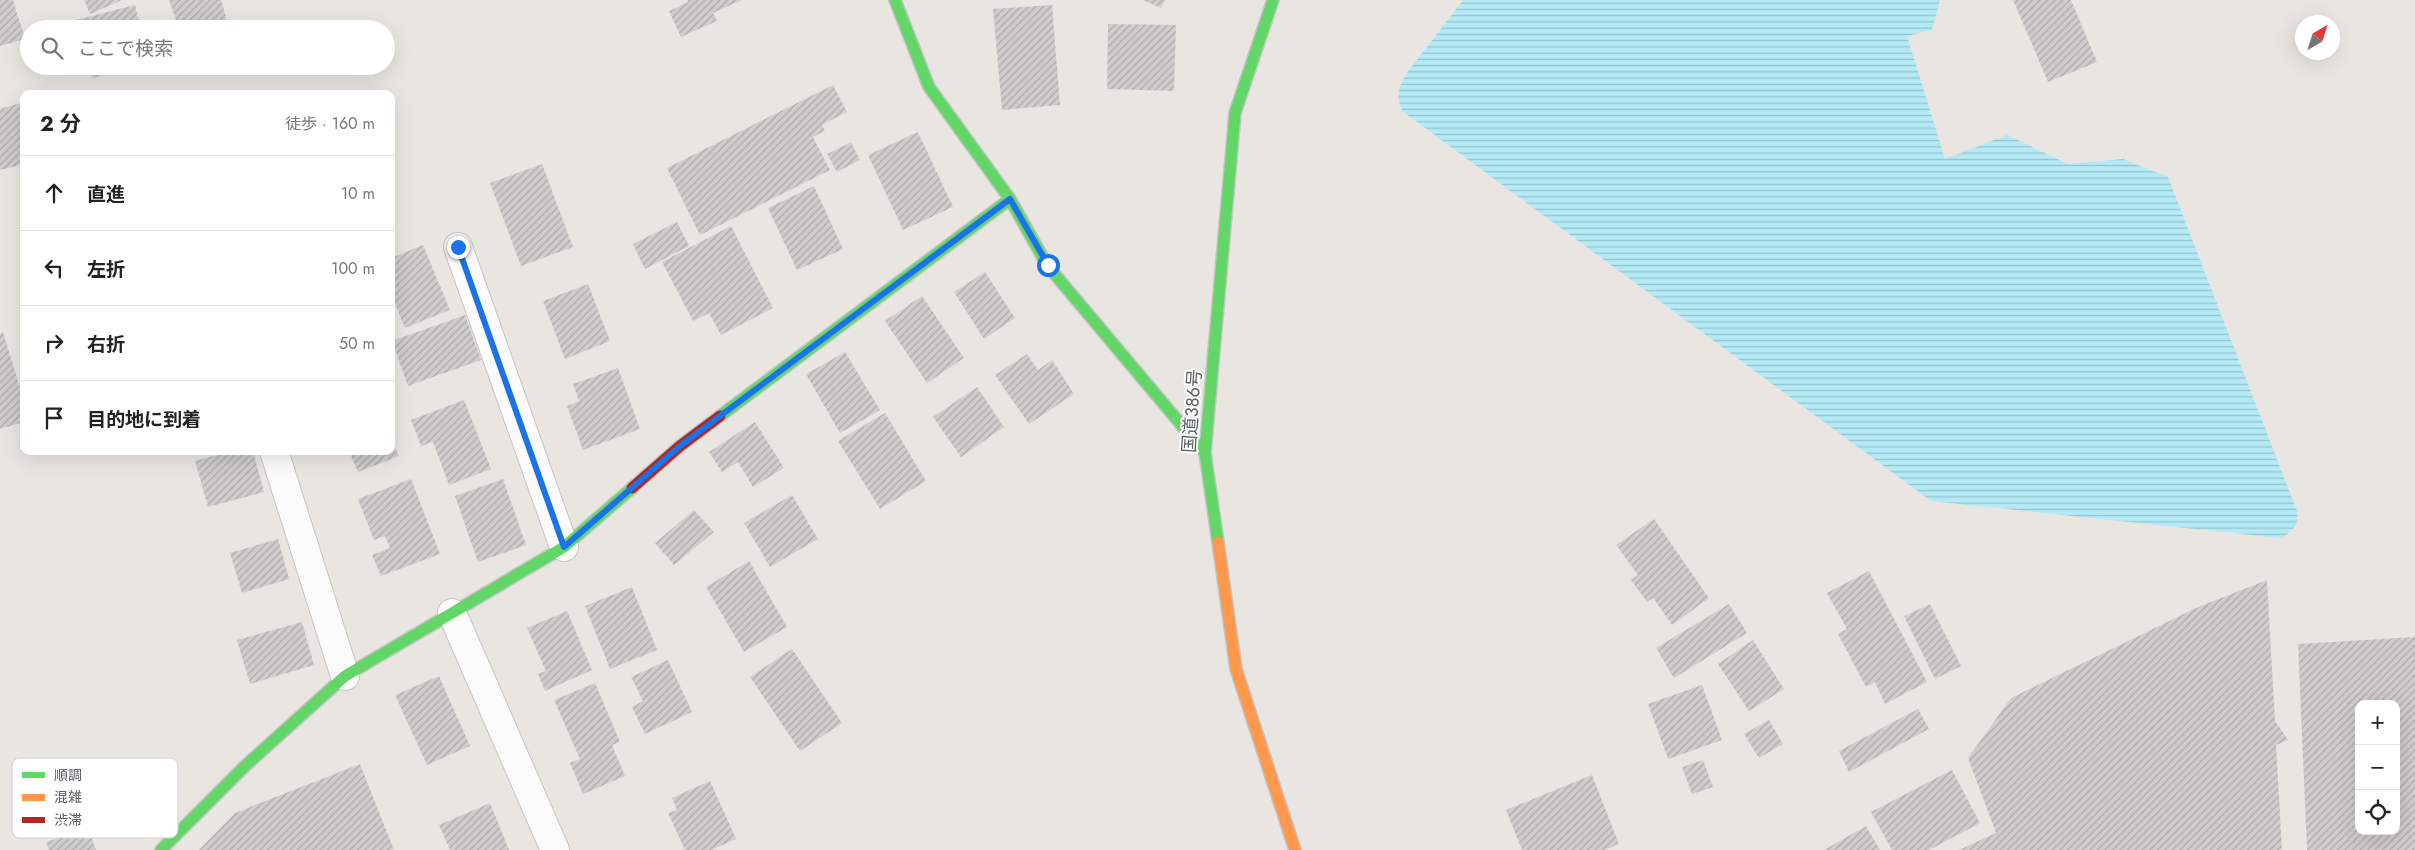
<!DOCTYPE html>
<html lang="ja">
<meta charset="utf-8">
<style>
body{margin:0;font-family:Jost,"Noto Sans JP",sans-serif;background:#f6f6f6;color:#222}
.controls{position:absolute;right:15px;bottom:15px;display:grid;overflow:hidden;border-radius:10px;box-shadow:0 5px 20px #0002}
.controls button{width:45px;height:45px;display:grid;place-items:center;padding:0;border:0;border-bottom:1px solid #e0e0e0;background:#fff;color:#222;font:25px sans-serif}
.compass{position:absolute;left:2295px;top:15px;width:45px;height:45px;border-radius:50%;background:#fff;box-shadow:0 5px 20px #0002;rotate:39deg}
.stop{position:absolute;width:15px;height:15px;margin:-11px;border:4px solid #1a73e8;border-radius:50%;background:#fff}
.stop.end{background:#1a73e8;border-color:#fff;box-shadow:0 1px 5px #0008}
.list{margin:0;padding:0;list-style:none}
h2{display:flex;justify-content:space-between;align-items:center;height:65px;margin:0;padding:0 20px;font-size:21px}
h2 small{font-size:16px;font-weight:400;color:#767676}
.list li{display:grid;grid-template-columns:32px 1fr auto;gap:15px;align-items:center;box-sizing:border-box;height:75px;padding:0 20px;border-top:1px solid #e0e0e0}
.list b{display:block;font-size:19px;white-space:nowrap}
.list em{font-size:16px;font-style:normal;color:#767676}
.icon{flex:none;width:28px;height:28px;fill:none;stroke:currentColor;stroke-width:2;stroke-linecap:round;stroke-linejoin:round}
.map{position:relative;flex:none;width:2415px;height:850px;overflow:hidden}
.search{position:absolute;background:#fff;box-shadow:0 5px 20px #0002;left:20px;top:20px;width:375px;height:55px;display:flex;align-items:center;gap:12px;box-sizing:border-box;padding:0 18px;border-radius:28px;color:#767676;font-size:19px}
.panel{position:absolute;background:#fff;box-shadow:0 5px 20px #0002;left:20px;top:90px;width:375px;height:365px;border-radius:10px}
.map>svg:first-child{display:block}
.water{fill:url(#water-rules)}
.building{fill:url(#building-hatch);fill-rule:evenodd}
.lines{fill:none;stroke-linecap:round;stroke-linejoin:round}
.street-casing{stroke:#c5c5c4;stroke-width:30}
.fast-casing{stroke:#c4c4c3;stroke-width:14}
.slow-casing{stroke:#c4c4c3;stroke-width:14}
.jam-casing{stroke:#c4c4c3;stroke-width:14}
.street{stroke:#fcfbfb;stroke-width:28}
.fast{stroke:#63d668;stroke-width:11}
.slow{stroke:#ff974d;stroke-width:11}
.jam{stroke:#b3261e;stroke-width:11}
.route{stroke:#1a73e8;stroke-width:6}
.labels{text-anchor:middle;stroke-width:4;stroke-linejoin:round;paint-order:stroke}
.street-label{font-size:18px;fill:#585e61;stroke:#fff}
.key{fill:#fff;stroke:#cdcfd0;stroke-width:1}
.key-label{font-size:14px;fill:#585e61}
</style>
<div class="map">
<svg width="2415" height="850" viewBox="0 0 2415 850">
<defs>
<pattern id="water-rules" width="6" height="5" patternUnits="userSpaceOnUse" patternTransform="scale(1.25)"><rect width="6" height="5" fill="#b4eaf6"/><path d="M0 2.5h6" fill="none" stroke="#95c1cb"/></pattern>
<pattern id="building-hatch" width="6" height="6" patternUnits="userSpaceOnUse" patternTransform="scale(1.25)"><rect width="6" height="6" fill="#d0cecc"/><path d="M-1 1l2-2M0 6l6-6M5 7l2-2" fill="none" stroke="#acaaa9"/></pattern>
</defs>
<rect width="100%" height="100%" fill="#e9e6e2"/>
<path class="water" d="M1463,0H1940L1932,30L1907,36L1945,159L2007,135L2068,164L2123,159L2168,177L2297,511C2300,524 2292,533 2280,538L1931,501L1402,111L1398,99L1399,88L1406,74Z"/>
<path class="building" d="M0,0H13L25,39L0,46Z
M84,0H122L90,14Z
M169,0H221L228,24L211,29H179Z
M687,0H742L713,13L717,21L681,37L669,11L688,2Z
M1143,0H1165L1161,8Z
M2013,0H2071L2097,62L2048,82Z
M135,5L141,29H79L76,20Z
M1052,5L1060,105L1002,110L993,9Z
M1108,24L1176,25L1174,91L1107,89Z
M89,66H136V67L92,78Z
M833,85L847,112L822,125L825,131L813,137L830,170L700,235L667,168Z
M24,102V164L0,170V109Z
M918,132L953,207L903,230L868,155Z
M851,142L860,160L837,172L827,154Z
M542,164L573,247L521,266L490,183Z
M814,186L843,249L797,270L768,208Z
M677,222L689,246L645,269L633,244Z
M731,226L773,308L721,335L709,313L693,321L662,262Z
M423,245L450,310L405,328L393,299L391,300V258Z
M985,272L1015,318L984,339L954,292Z
M588,284L610,341L565,359L543,301Z
M922,296L964,358L927,383L885,321Z
M465,315L481,360L408,386L392,341Z
M3,332L24,401V422L0,429V334Z
M845,352L880,410L840,433L806,374Z
M1027,354L1038,370L1052,360L1074,394L1029,424L995,375Z
M618,368L640,429L583,450L567,406L579,401L573,384Z
M977,387L1004,427L961,457L933,417Z
M464,400L491,469L449,485L433,442L421,446L411,420Z
M885,413L926,481L880,509L838,441Z
M755,422L784,468L753,487L738,462L722,472L709,452Z
M391,438L399,456L358,472L349,451H391Z
M232,451H253L264,492L208,507L195,461Z
M411,479L440,554L381,576L372,555L390,548L385,536L374,540L358,499Z
M503,479L526,545L478,562L455,496Z
M792,495L818,539L770,567L744,523Z
M694,510L714,532L674,565L655,543Z
M1654,519L1709,598L1672,625L1653,598L1647,602L1631,580L1638,575L1616,545Z
M278,539L289,579L242,593L230,553Z
M749,561L787,627L744,652L706,587Z
M1869,571L1927,682L1885,704L1875,682L1866,687L1838,634L1847,629L1827,593Z
M2267,580L2275,721L2288,740L2276,745L2282,850H1959L1996,833L1968,758L2011,698L2196,608Z
M632,587L657,650L610,669L585,606Z
M1729,604L1747,633L1674,678L1656,648Z
M1930,604L1961,666L1935,679L1904,616Z
M567,611L592,670L545,691L538,674L546,671L527,628Z
M302,622L314,665L250,684L237,640Z
M2415,637V850H2307L2298,644ZM2359,704H2396V831H2359Z
M1753,640L1784,689L1749,711L1718,664Z
M792,649L842,723L800,751L750,677Z
M668,660L692,712L645,734L632,707L643,701L631,677Z
M439,676L470,746L427,765L395,695Z
M595,683L620,742L612,745L625,776L583,794L570,763L580,759L554,700Z
M1702,685L1722,740L1668,759L1648,704Z
M1918,709L1929,729L1849,772L1839,751Z
M1769,720L1783,744L1759,758L1744,734Z
M1703,760L1713,787L1692,794L1682,767Z
M360,764L394,850H199L235,813Z
M1952,770L1980,823L1929,850H1892L1871,812Z
M1592,775L1619,844L1604,850H1522L1506,810Z
M710,781L736,839L711,850H685L668,813L677,810L672,798Z
M490,803L509,850H450L439,825Z
M1866,826L1880,850H1824Z
M88,828L96,850H49L46,842Z"/>
<g class="lines">
<defs>
<path id="street" d="M458,247L564,547
M274,451L345,676
M452,613L555,850"/>
<path id="fast" d="M895,0L929,87L1010,199L1047,265L1205,453
M720,416L1010,199
M1218,542L1205,453L1235,113L1273,0
M161,850L245,766L345,676L564,547L632,488"/>
<path id="slow" d="M1218,542L1236,669L1295,850"/>
<path id="jam" d="M632,488L680,446L720,416"/>
</defs>
<use href="#street" class="street-casing"/>
<use href="#fast" class="fast-casing"/>
<use href="#slow" class="slow-casing"/>
<use href="#jam" class="jam-casing"/>
<use href="#street" class="street"/>
<use href="#fast" class="fast"/>
<use href="#slow" class="slow"/>
<use href="#jam" class="jam"/>
</g>
<g class="lines">
<path class="route" d="M458,247L564,547L680,446L1010,199L1048,265"/>
</g>
<g class="labels">
<g class="street-label">
<text transform="translate(1192 411) rotate(-86)" y="6">国道386号</text>
</g>
</g>
<rect x="12" y="758" width="166" height="80" rx="8" class="key"/>
<rect x="22" y="772" width="23" height="6" fill="#63d668"/>
<rect x="22" y="794" width="23" height="7" fill="#ff974d"/>
<rect x="22" y="817" width="23" height="6" fill="#b3261e"/>
<g class="key-label">
<text x="54" y="780">順調</text>
<text x="54" y="802">混雑</text>
<text x="54" y="825">渋滞</text>
</g>
</svg>
<div class="controls">
<button>+</button>
<button>−</button>
<button><svg class="icon" aria-label="locate" viewBox="0 0 24 24"><circle cx="12" cy="12" r="6"/><path d="M12 2v4M12 18v4M2 12h4M18 12h4"/></svg></button>
</div>
<svg class="compass" viewBox="-18 -18 36 36"><path d="M0-13l5 13h-10z" fill="#e53935"/><path d="M0 13l5-13h-10z" fill="#767676"/></svg>
<div class="stop" style="left:1048px;top:265px"></div>
<div class="stop end" style="left:458px;top:247px"></div>
<div class="search"><svg class="icon" aria-label="search" viewBox="0 0 24 24"><circle cx="10" cy="10" r="6"/><path d="M15 15l6 6"/></svg>ここで検索</div>
<section class="panel">
<h2>2 分<small>徒歩 · 160 m</small></h2>
<ul class="list">
<li><svg class="icon" aria-label="ahead" viewBox="0 0 24 24"><path d="M12 20V5M6 11l6-6 6 6"/></svg><div><b>直進</b></div><em>10 m</em></li>
<li><svg class="icon" aria-label="left" viewBox="0 0 24 24"><path d="M17 20v-9H6M10 6l-5 5 5 5"/></svg><div><b>左折</b></div><em>100 m</em></li>
<li><svg class="icon" aria-label="right" viewBox="0 0 24 24"><path d="M7 20v-9h11M14 6l5 5-5 5"/></svg><div><b>右折</b></div><em>50 m</em></li>
<li><svg class="icon" aria-label="arrive" viewBox="0 0 24 24"><path d="M6 21V4h12l-3 4 3 4H6"/></svg><div><b>目的地に到着</b></div></li>
</ul>
</section>
</div>
